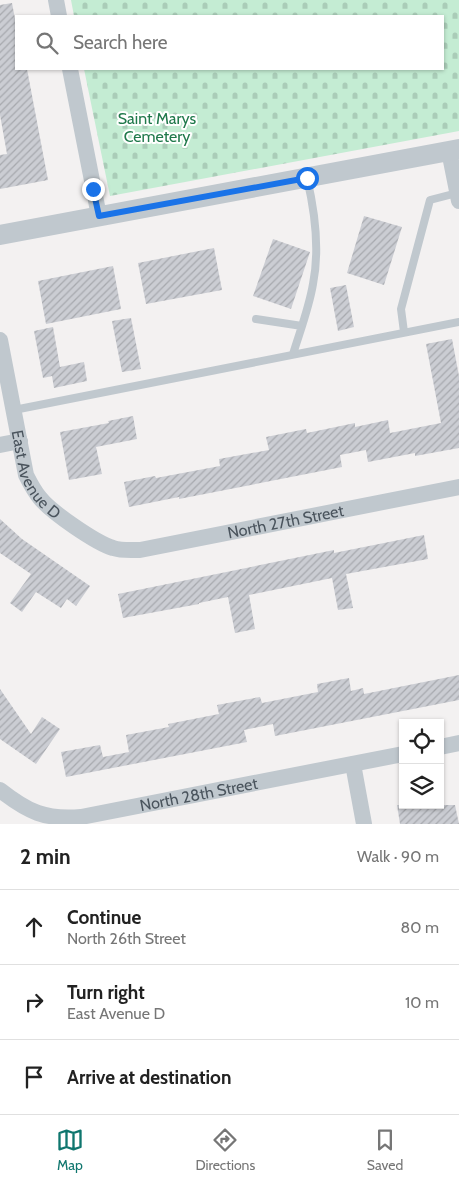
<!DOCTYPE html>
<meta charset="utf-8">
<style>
body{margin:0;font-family:Cabin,sans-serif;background:#f6f6f6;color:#222}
.controls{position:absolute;right:15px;bottom:15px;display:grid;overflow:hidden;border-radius:0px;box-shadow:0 1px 4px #0004}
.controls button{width:45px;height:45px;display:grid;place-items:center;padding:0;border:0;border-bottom:1px solid #e0e0e0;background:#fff;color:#222;font:25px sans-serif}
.stop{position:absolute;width:15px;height:15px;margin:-11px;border:4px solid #1a73e8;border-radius:50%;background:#fff}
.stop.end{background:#1a73e8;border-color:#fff;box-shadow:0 1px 5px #0008}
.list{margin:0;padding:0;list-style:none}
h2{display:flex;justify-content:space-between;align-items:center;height:65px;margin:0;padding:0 20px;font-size:21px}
h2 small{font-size:16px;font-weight:400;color:#767676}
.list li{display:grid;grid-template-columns:32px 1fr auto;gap:15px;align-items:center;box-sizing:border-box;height:75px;padding:0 20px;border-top:1px solid #e0e0e0}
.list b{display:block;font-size:19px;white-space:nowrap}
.list p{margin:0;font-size:16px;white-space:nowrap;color:#767676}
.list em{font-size:16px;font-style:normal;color:#767676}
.icon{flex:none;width:28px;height:28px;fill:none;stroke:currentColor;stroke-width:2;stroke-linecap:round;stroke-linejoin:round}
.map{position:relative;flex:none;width:459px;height:824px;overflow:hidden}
.search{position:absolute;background:#fff;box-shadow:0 1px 4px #0004;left:15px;right:15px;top:15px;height:55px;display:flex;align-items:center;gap:12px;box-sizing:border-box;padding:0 18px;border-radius:0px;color:#767676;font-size:19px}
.sheet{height:290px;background:#fff}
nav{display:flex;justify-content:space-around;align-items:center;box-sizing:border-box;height:70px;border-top:1px solid #e0e0e0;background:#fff;font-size:14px;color:#767676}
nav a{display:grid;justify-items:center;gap:2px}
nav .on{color:#0f766e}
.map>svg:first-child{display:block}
.cemetery{fill:url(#cemetery-stones)}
.building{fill:url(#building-hatch)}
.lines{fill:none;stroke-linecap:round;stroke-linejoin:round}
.service{stroke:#c0c8ce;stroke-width:8}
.minor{stroke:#c0c8ce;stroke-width:16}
.tertiary{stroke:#c0c8ce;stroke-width:20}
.route{stroke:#1a73e8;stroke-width:6}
.labels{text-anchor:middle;stroke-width:4;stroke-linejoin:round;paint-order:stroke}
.park-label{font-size:16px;fill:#20794b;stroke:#fff}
.street-label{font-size:16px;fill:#4a545d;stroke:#fff}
</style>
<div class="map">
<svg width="459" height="824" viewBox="0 0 459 824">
<defs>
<pattern id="cemetery-stones" width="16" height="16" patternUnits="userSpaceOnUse" patternTransform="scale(1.25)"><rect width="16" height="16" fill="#c4ecd3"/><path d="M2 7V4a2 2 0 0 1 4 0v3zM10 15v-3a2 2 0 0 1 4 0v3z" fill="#aaccb8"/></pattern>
<pattern id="building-hatch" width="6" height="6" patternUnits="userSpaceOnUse" patternTransform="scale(1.25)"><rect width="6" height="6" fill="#cbcdd3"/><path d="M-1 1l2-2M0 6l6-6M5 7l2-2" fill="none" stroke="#a7a9ae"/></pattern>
</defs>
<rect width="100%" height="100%" fill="#f3f1f1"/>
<path class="cemetery" d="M71,0H459V131L110,196L84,69H443V16H74Z"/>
<path class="building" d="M12,3L16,24V69H27L48,180L0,189V155L7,154L0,115V5Z
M364,216L402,227L384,285L347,273Z
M273,239L310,252L291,309L253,296Z
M214,248L222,290L146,304L138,263Z
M113,266L121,309L46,324L38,281Z
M346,285L354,327L338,331L330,288Z
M131,318L141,369L122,372L112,321Z
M53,327L60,367L84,362L87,381L54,388L52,376L43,378L34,331Z
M452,339L459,376V448L415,456V453L368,462L366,450L340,455L342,467L179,499V497L129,507L124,482L155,476L156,478L220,466L219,459L269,450L266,437L306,429L307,433L355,423V427L388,420L390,433L441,423L426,344Z
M133,416L137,439L96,447L102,474L69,480L60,432L109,423L108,421Z
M0,519L22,539L90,586L76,606L67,599L61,608L36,592L22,612L10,603L31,574L0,553Z
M424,535L428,559L346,574L353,608L338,610L332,578L249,595L255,629L235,633L228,597L199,603V604L123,618L118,594L334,550V553Z
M459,675V700L275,736L273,724L244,730L247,742L66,777L61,752L100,745L103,757L129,752L126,735L169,727L168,724L219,714L217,705L260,697L262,703L318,692L317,684L349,678L351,691L363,688L364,694Z
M0,689L31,734L42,717L60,729L36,764L0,739Z
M397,805H455L459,824H400Z"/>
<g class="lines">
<path class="service" d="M256,319L302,326
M404,332L401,309L430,200L457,193
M293,354C300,331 309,308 313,284C320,249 315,212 307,178
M14,410L459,322"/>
<g class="minor">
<path d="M56,0L59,16"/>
<path d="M70,69L99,216"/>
<path d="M449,151L459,201"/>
<path id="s1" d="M0,340L26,475C30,483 34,491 40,498C51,512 96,543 113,548C122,551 130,550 140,550L459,487"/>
<path d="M0,445L20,441"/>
<path d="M440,747L459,743"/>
<path d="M353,764L364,824"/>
<path id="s2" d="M0,790C28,812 45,820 81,817L403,754"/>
</g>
<path class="tertiary" d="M0,235L459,149"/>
</g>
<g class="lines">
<path class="route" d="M93,189L99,216L307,178"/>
</g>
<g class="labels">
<g class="park-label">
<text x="157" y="124">Saint Marys<tspan x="157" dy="18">Cemetery</tspan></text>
</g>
<g class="street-label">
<text dy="6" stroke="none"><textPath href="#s1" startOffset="141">East Avenue D</textPath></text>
<text dy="6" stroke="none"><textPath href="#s1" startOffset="429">North 27th Street</textPath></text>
<text dy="6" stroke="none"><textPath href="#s2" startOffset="208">North 28th Street</textPath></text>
</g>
</g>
</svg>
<div class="controls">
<button><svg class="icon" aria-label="locate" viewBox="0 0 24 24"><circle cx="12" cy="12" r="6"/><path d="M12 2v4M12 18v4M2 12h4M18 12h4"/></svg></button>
<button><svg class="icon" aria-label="layers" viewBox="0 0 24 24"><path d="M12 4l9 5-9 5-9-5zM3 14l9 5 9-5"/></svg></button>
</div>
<div class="stop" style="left:307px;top:178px"></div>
<div class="stop end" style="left:93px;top:189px"></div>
<div class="search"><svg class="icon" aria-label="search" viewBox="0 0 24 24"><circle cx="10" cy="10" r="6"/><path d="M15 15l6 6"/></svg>Search here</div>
</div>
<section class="sheet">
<h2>2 min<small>Walk · 90 m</small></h2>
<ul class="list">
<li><svg class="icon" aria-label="ahead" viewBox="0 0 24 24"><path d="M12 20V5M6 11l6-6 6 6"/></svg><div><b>Continue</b><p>North 26th Street</p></div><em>80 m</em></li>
<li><svg class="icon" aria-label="right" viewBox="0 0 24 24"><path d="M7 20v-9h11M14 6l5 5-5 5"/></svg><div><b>Turn right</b><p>East Avenue D</p></div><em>10 m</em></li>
<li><svg class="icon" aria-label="arrive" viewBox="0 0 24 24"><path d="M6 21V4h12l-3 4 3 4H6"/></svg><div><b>Arrive at destination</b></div></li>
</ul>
</section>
<nav>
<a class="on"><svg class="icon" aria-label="map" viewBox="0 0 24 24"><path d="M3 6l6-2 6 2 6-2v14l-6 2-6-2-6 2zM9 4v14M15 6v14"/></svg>Map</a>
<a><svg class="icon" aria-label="directions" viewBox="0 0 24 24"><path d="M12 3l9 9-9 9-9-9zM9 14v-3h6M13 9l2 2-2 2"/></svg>Directions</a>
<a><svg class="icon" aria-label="saved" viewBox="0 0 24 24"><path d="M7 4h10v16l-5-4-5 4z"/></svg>Saved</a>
</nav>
